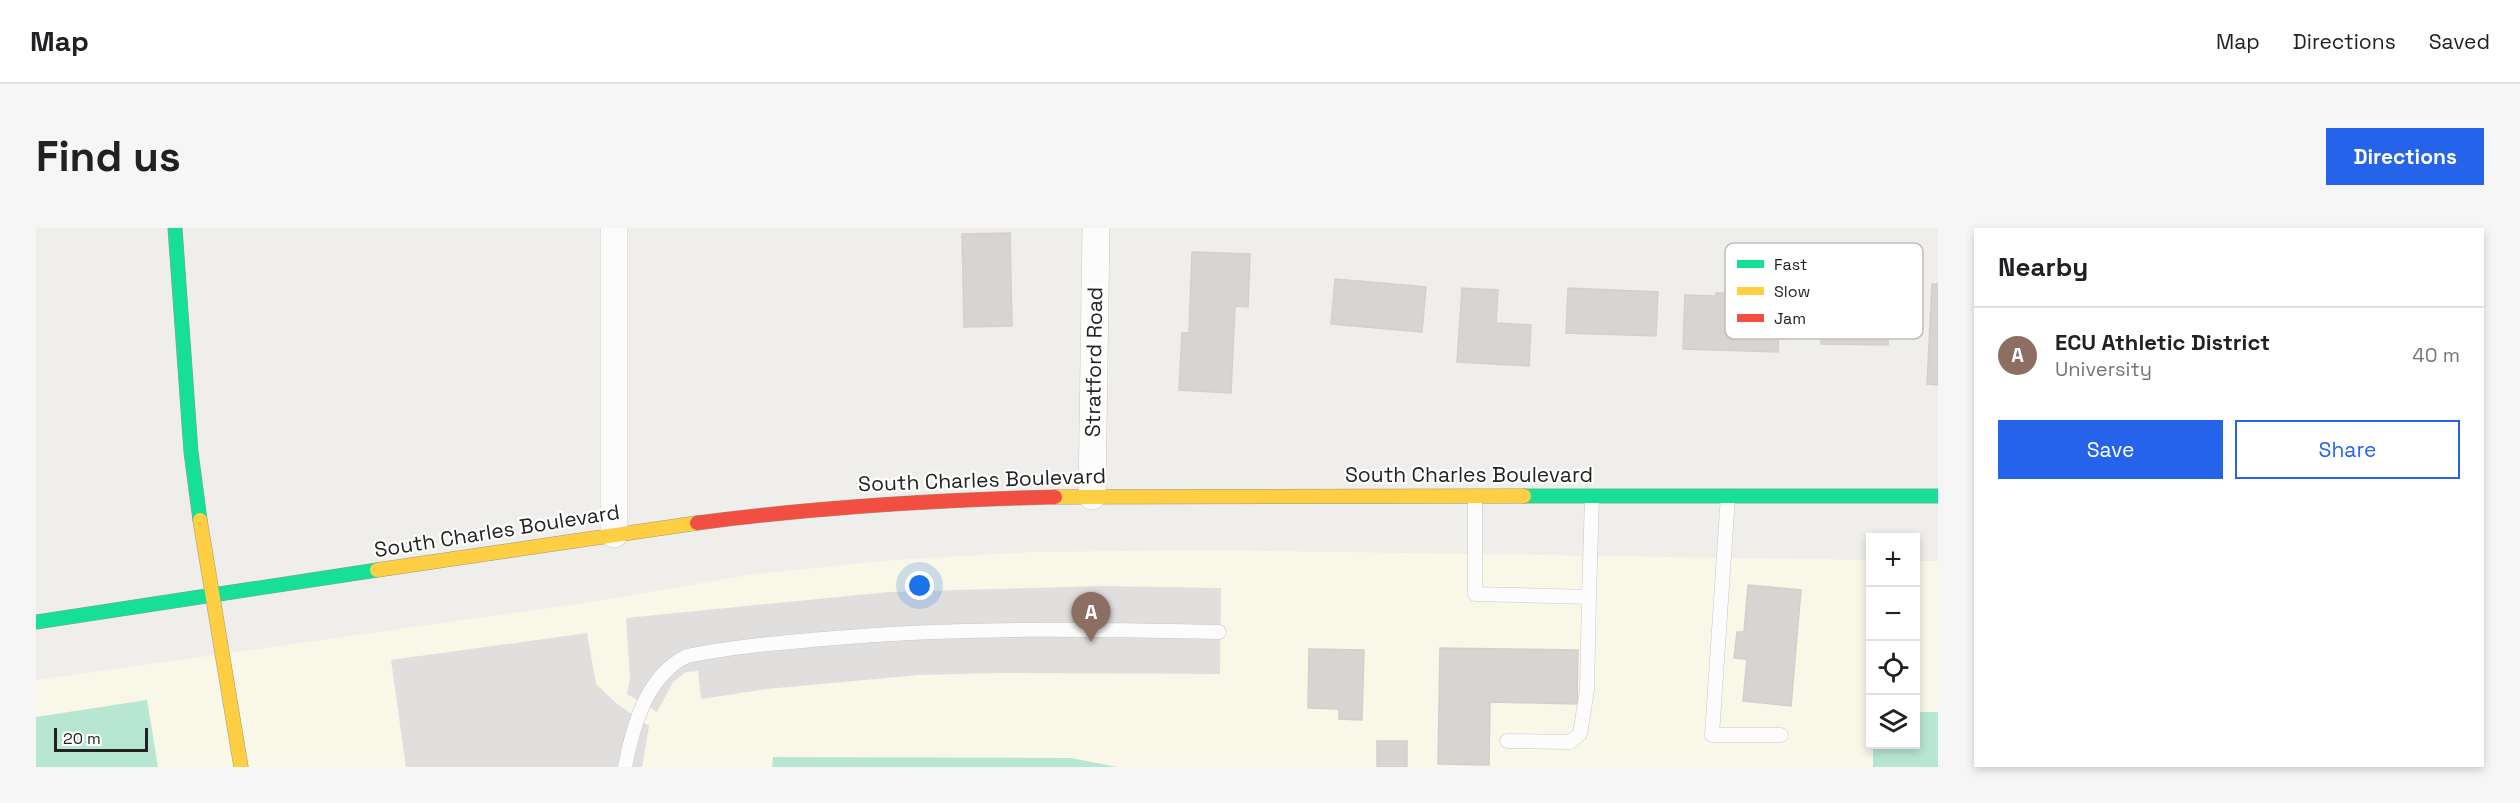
<!DOCTYPE html>
<meta charset="utf-8">
<style>
body{margin:0;font-family:"Space Grotesk",sans-serif;background:#f6f6f6;color:#202124}
.controls{position:absolute;right:18px;bottom:18px;display:grid;overflow:hidden;border-radius:0px;box-shadow:0 3px 9px #0003}
.controls button{width:54px;height:54px;display:grid;place-items:center;padding:0;border:0;border-bottom:2px solid #e0e0e0;background:#fff;color:#202124;font:30px sans-serif}
.scale{position:absolute;left:18px;bottom:15px;width:94px;box-sizing:border-box;padding-left:6px;border:3px solid #222;border-top:0;font-size:16px;line-height:21px;white-space:nowrap;color:#222;-webkit-text-stroke:4px #fff;paint-order:stroke}
.you{position:absolute;left:884px;top:358px;width:21px;height:21px;margin:-15px;border:4px solid #fff;border-radius:50%;background:#1a73e8;box-shadow:0 0 0 9px #1a73e833}
.badge{display:grid;place-items:center;width:39px;height:39px;border-radius:50%;background:#2563eb;color:#fff;font-size:20px;font-weight:700}
.pin{position:absolute;translate:-50% -50px;filter:drop-shadow(0 2px 3px #0008)}
.pin::after{content:'';position:absolute;top:32px;width:21px;height:18px;background:inherit;clip-path:polygon(0 0,100% 0,50% 100%)}
.list{margin:0;padding:0;list-style:none}
h2{display:flex;justify-content:space-between;align-items:center;height:78px;margin:0;padding:0 24px;font-size:26px}
h2 small{font-size:20px;font-weight:400;color:#757577}
.list li{display:grid;grid-template-columns:39px 1fr auto;gap:18px;align-items:center;box-sizing:border-box;height:96px;padding:0 24px;border-top:2px solid #e0e0e0}
.list b{display:block;font-size:22px;white-space:nowrap}
.list p{margin:0;font-size:20px;white-space:nowrap;color:#757577}
.list em{font-size:20px;font-style:normal;color:#757577}
.actions{display:flex;gap:12px;padding:18px 24px}
.actions a{flex:1;padding:14px 0;border:2px solid #2563eb;border-radius:0px;text-align:center;font-size:21px;color:#2563eb}
.actions .main{background:#2563eb;color:#fff}
.icon{flex:none;width:33px;height:33px;fill:none;stroke:currentColor;stroke-width:2;stroke-linecap:round;stroke-linejoin:round}
.map{position:relative;flex:none;width:1902px;height:539px;overflow:hidden;border-radius:0px}
header{display:flex;align-items:center;gap:36px;box-sizing:border-box;height:84px;padding:0 30px;background:#fff;border-bottom:2px solid #e0e0e0}
header strong{font-size:28px}
nav{display:flex;gap:33px;margin-inline-start:auto;font-size:21px}
.intro{display:flex;align-items:center;justify-content:space-between;box-sizing:border-box;height:144px;padding:0 36px}
h1{margin:0;font-size:42px}
.button{padding:15px 27px;border-radius:0px;background:#2563eb;color:#fff;font-size:21px;font-weight:700}
main{display:flex;gap:36px;padding:0 36px}
aside{flex:1;background:#fff;border-radius:0px;box-shadow:0 3px 9px #0003}
.map>svg:first-child{display:block}
.education{fill:#f8f7e8}
.pitch{fill:#b7e6d2}
.parking{fill:#e0dfde}
.building{fill:#d7d4d2;stroke:#d3d0cc;stroke-width:1.5}
.lines{fill:none;stroke-linecap:round;stroke-linejoin:round}
.lane-casing{stroke:#c9c8c7;stroke-width:15}
.street-casing{stroke:#c9c8c7;stroke-width:28}
.fast-casing{stroke:#999a82;stroke-width:15}
.slow-casing{stroke:#999a82;stroke-width:15}
.jam-casing{stroke:#999a82;stroke-width:15}
.lane{stroke:#fdfcfc;stroke-width:14}
.street{stroke:#fdfcfc;stroke-width:27}
.fast{stroke:#16e098;stroke-width:14}
.slow{stroke:#ffcf43;stroke-width:14}
.jam{stroke:#f24e42;stroke-width:14}
.labels{text-anchor:middle;stroke-width:4.5;stroke-linejoin:round;paint-order:stroke}
.street-label{font-size:21px;fill:#222;stroke:#fff}
.key{fill:#fff;stroke:#bdbdbd;stroke-width:1.5}
.key-label{font-size:16px;fill:#222}
</style>
<header>
<strong>Map</strong>
<nav><a>Map</a><a>Directions</a><a>Saved</a></nav>
</header>
<div class="intro"><h1>Find us</h1><a class="button">Directions</a></div>
<main>
<div class="map">
<svg width="1902" height="539" viewBox="0 0 1902 539">
<rect width="100%" height="100%" fill="#f0eeeb"/>
<path class="education" d="M1176,322L1834,332V516H1880V333H1902V539H0V452L549,375L719,346L858,332L996,324Z"/>
<path class="pitch" d="M111,472L122,539H0V489Z
M1880,484H1902V539H1837V517L1880,516Z
M737,529L1035,530L1081,539H736Z"/>
<path class="parking" d="M1065,358L1185,360L1184,446L962,445L883,447L731,461L665,471L662,443L650,444L637,454L621,484L591,466L594,450L590,390L853,364Z
M551,405L560,456L580,475L613,498L606,539H370L355,432Z"/>
<path class="building" d="M974,5L976,98L928,99L926,6Z
M1156,24L1214,26L1212,79L1199,78L1195,165L1143,162L1146,105H1153Z
M1299,51L1390,59L1386,104L1295,96Z
M1896,56H1902V157L1891,156Z
M1426,60L1462,62L1460,95L1495,97L1493,138L1421,134Z
M1532,60L1622,64L1620,108L1530,105Z
M1680,65L1744,67L1742,124L1647,121L1649,67L1680,68Z
M1787,66L1854,68L1852,117L1785,116Z
M1712,357L1765,362L1755,478L1707,473L1711,431L1698,430L1701,404H1708Z
M1404,420L1542,422L1541,476L1454,474L1453,537L1402,536Z
M1273,421L1328,422L1326,492L1303,491V481L1272,480Z
M1341,513H1371V539H1341Z"/>
<g class="lines">
<defs>
<path id="lane" d="M1439,268V366L1553,369L1556,269
M1692,268L1676,507H1745
M1471,513L1534,514L1544,506L1551,462L1553,369
M589,539C597,498 610,448 651,428C695,419 741,415 787,411C919,399 1051,401 1183,404"/>
<path id="street" d="M1056,268L1060,0
M578,306V0"/>
<path id="fast" d="M139,0L155,224L164,292
M1488,268H1902
M0,394L341,342"/>
<path id="slow" d="M1019,269L1488,268
M164,292L205,539
M341,342L661,295"/>
<path id="jam" d="M661,295C782,279 897,272 1019,269"/>
</defs>
<use href="#lane" class="lane-casing"/>
<use href="#street" class="street-casing"/>
<use href="#fast" class="fast-casing"/>
<use href="#slow" class="slow-casing"/>
<use href="#jam" class="jam-casing"/>
<use href="#lane" class="lane"/>
<use href="#street" class="street"/>
<use href="#fast" class="fast"/>
<use href="#slow" class="slow"/>
<use href="#jam" class="jam"/>
</g>
<g class="labels">
<g class="street-label">
<text transform="translate(1058 134) rotate(-89)" y="7">Stratford Road</text>
<text x="1433" y="254">South Charles Boulevard</text>
<text transform="translate(946 252) rotate(-2)" y="7">South Charles Boulevard</text>
<text transform="translate(461 303) rotate(-9)" y="7">South Charles Boulevard</text>
</g>
</g>
<rect x="1689" y="15" width="198" height="96" rx="9" class="key"/>
<rect x="1701" y="32" width="27" height="8" fill="#16e098"/>
<rect x="1701" y="59" width="27" height="8" fill="#ffcf43"/>
<rect x="1701" y="86" width="27" height="8" fill="#f24e42"/>
<g class="key-label">
<text x="1738" y="42">Fast</text>
<text x="1738" y="69">Slow</text>
<text x="1738" y="96">Jam</text>
</g>
</svg>
<div class="controls">
<button>+</button>
<button>−</button>
<button><svg class="icon" aria-label="locate" viewBox="0 0 24 24"><circle cx="12" cy="12" r="6"/><path d="M12 2v4M12 18v4M2 12h4M18 12h4"/></svg></button>
<button><svg class="icon" aria-label="layers" viewBox="0 0 24 24"><path d="M12 4l9 5-9 5-9-5zM3 14l9 5 9-5"/></svg></button>
</div>
<div class="scale">20 m</div>
<div class="you"></div>
<div class="pin badge" style="left:1055px;top:414px;background:#8d6e63">A</div>
</div>
<aside>
<h2>Nearby<small></small></h2>
<ul class="list">
<li><span class="badge" style="background:#8d6e63">A</span><div><b>ECU Athletic District</b><p>University</p></div><em>40 m</em></li>
</ul>
<div class="actions"><a class="main">Save</a><a>Share</a></div>
</aside>
</main>
